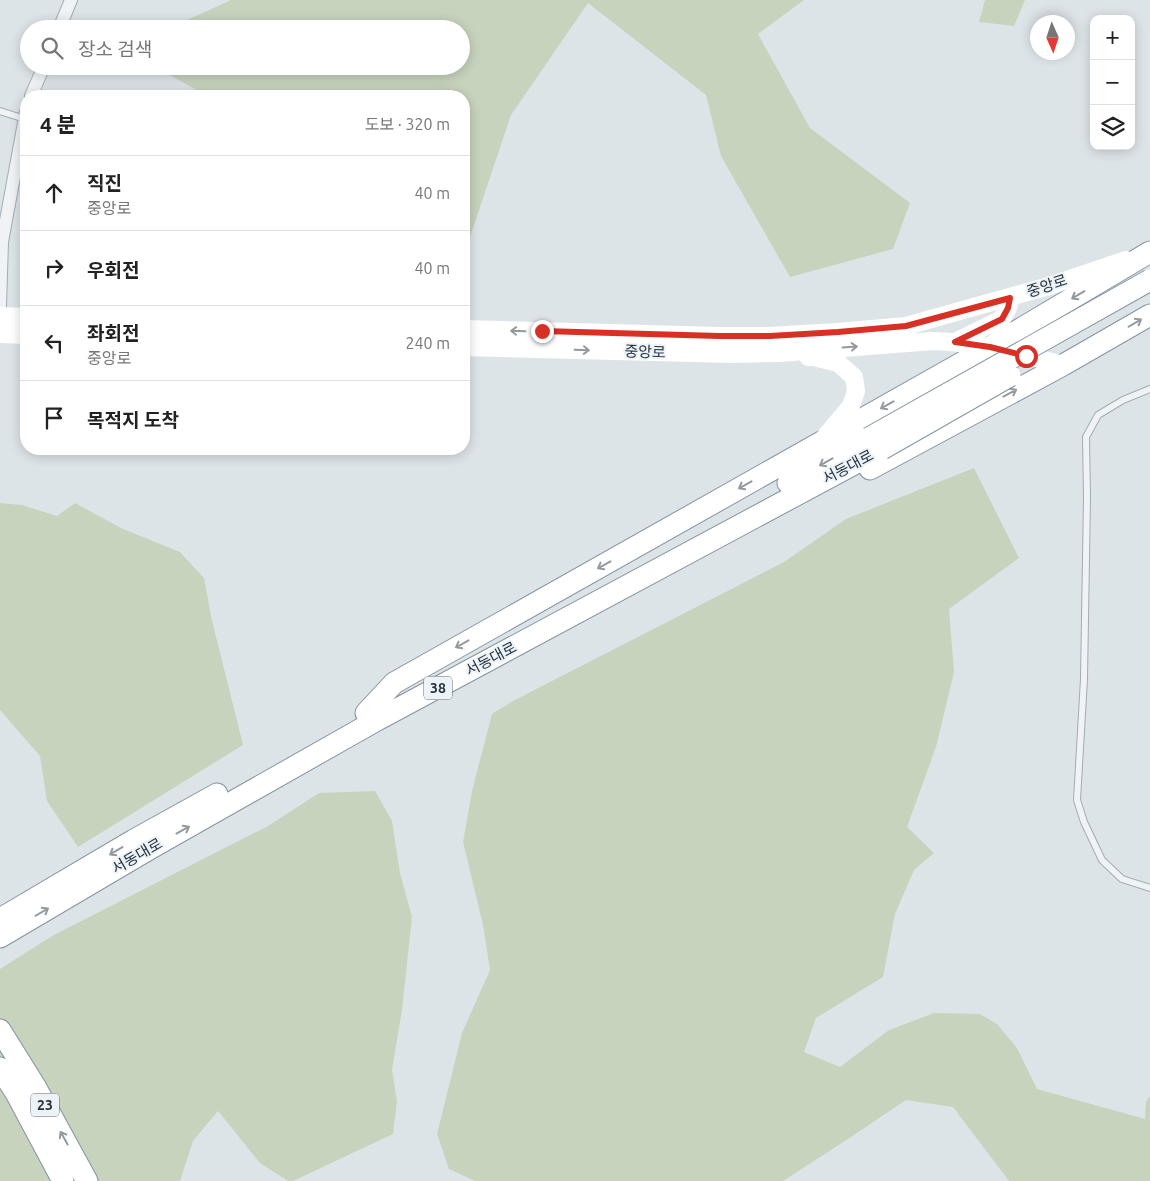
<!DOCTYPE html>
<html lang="ko">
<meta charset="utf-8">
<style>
body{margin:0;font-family:Ubuntu,"Noto Sans KR",sans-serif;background:#f6f6f6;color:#222}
.controls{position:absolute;right:15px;top:15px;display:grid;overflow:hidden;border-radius:10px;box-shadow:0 2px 12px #0003}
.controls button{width:45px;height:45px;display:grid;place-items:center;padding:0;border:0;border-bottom:1px solid #e0e0e0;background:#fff;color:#222;font:25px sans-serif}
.compass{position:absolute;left:1030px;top:15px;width:45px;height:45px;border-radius:50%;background:#fff;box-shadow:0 2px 12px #0003;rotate:177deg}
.stop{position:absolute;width:15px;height:15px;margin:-11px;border:4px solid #d93025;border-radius:50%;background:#fff}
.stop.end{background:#d93025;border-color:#fff;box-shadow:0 1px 5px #0008}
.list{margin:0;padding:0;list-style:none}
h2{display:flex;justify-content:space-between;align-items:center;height:65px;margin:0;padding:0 20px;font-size:21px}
h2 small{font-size:16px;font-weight:400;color:#767676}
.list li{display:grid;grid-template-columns:32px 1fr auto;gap:15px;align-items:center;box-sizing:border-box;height:75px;padding:0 20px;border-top:1px solid #e0e0e0}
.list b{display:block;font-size:19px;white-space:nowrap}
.list p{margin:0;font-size:16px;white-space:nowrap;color:#767676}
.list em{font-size:16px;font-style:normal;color:#767676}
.icon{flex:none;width:28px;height:28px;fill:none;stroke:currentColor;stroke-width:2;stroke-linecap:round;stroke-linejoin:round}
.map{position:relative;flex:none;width:1150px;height:1181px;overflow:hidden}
.search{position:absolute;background:#fff;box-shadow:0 2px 12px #0003;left:20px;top:20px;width:450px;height:55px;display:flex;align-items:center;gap:12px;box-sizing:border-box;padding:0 18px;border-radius:28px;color:#767676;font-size:19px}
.panel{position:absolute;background:#fff;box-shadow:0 2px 12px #0003;left:20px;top:90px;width:450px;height:365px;border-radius:20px}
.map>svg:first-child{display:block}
.green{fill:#c7d3bd}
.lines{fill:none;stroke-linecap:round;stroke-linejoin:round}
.service-casing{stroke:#a2acb3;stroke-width:8}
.minor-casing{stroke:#a2acb3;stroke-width:14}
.trunk-casing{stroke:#8394a1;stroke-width:23}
.service{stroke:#f0f3f6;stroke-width:6}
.minor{stroke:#f0f3f6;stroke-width:12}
.secondary{stroke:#fff;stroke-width:18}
.trunk{stroke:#fff;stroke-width:21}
.trunk-bridge-casing{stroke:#8394a1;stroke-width:23;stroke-linecap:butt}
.trunk-bridge{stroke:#fff;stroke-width:21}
.oneway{stroke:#929aa0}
.route{stroke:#d93025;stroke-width:6}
.labels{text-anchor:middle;stroke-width:4;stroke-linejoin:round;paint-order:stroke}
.shield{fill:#ecf2f6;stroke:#616d77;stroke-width:1}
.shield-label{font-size:14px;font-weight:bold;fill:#253441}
.street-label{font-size:15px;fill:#253441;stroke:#ecf2f6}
</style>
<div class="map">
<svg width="1150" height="1181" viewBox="0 0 1150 1181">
<rect width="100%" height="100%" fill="#dde4e8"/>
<path class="green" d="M231,0H804L758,34L810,128L910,203L893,249L790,277L721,156L706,95L588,3L511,115L464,255V96H207L168,74L169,66H461V29H175L176,25Z
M985,0H1025L1014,26L979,22Z
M974,468L1019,558L949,609L954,672L936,747L907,827L934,853L914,870L895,914L883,977L816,1018L804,1052L840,1067L889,1030L934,1013L980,1014L997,1024L1017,1048L1037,1089L1145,1119L1146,1102L1150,1096V1181H1009L953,1107L906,1100L851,1137L783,1181H475L449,1169L437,1134L462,1033L490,970L483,925L463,842L472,791L492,714L513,701L784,562L846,519Z
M0,503L22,505L57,516L75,503L123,529L180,552L204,578L212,621L243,745L78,847L47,801L40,756L0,710Z
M375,791L392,821L400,873L412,917L402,1010L392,1070L397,1101L393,1134L293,1181H288L260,1163L218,1111L193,1141L180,1181H0V969L52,936L268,826L319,793Z"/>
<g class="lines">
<defs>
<path id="service" d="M0,111L25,119
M1150,389L1123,400L1098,415L1086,437L1087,498L1084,679L1077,800L1084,822L1102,860L1122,879L1150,888"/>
<path id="minor" d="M59,29L71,0
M31,96L44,66
M0,306L2,242L26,112"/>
<path id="trunk" d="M870,469L1063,365L1150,315
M788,483L869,438
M366,713L394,683L990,347L1150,252
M0,919L134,840L217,794
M0,937L151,848L377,720L882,449
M0,1030L35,1086L87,1181
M0,1068L16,1093L63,1181"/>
</defs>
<use href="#service" class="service-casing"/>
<use href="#minor" class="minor-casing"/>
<use href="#trunk" class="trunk-casing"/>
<use href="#service" class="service"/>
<use href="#minor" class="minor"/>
<path class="secondary" d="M0,316L26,317
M464,329L719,336H770L838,332L906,326L1049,286L1126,260
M0,334L26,335
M955,342L1002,319L1008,308L1010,298
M464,347L732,354L779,353L933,341C978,342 1020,354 1063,365
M808,357H814L838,363L854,377L856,391L851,406L824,438"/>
<use href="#trunk" class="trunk"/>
<defs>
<path id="trunk-bridge" d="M869,438L1150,280
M882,449L1010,376"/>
</defs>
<use href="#trunk-bridge" class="trunk-bridge-casing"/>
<use href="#trunk-bridge" class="trunk-bridge"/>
</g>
<defs><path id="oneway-shaft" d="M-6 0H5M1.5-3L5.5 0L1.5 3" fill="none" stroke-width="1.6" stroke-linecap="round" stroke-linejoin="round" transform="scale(1.25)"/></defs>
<g class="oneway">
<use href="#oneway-shaft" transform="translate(1078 295) rotate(149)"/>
<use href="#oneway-shaft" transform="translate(1135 323) rotate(-30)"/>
<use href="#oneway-shaft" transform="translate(518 331) rotate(-178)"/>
<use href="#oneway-shaft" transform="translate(850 347) rotate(-4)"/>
<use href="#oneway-shaft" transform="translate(582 350) rotate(2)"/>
<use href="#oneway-shaft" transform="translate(1010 393) rotate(-28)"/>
<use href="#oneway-shaft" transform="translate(887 405) rotate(151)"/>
<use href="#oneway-shaft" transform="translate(826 462) rotate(151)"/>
<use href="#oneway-shaft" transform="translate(745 485) rotate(151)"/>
<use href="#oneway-shaft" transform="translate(604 565) rotate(151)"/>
<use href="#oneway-shaft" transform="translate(462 644) rotate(151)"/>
<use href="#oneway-shaft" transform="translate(183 830) rotate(-29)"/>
<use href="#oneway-shaft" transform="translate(116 851) rotate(149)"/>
<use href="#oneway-shaft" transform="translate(42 912) rotate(-30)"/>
<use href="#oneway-shaft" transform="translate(64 1138) rotate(-119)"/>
</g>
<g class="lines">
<path class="route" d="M542,331L719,336H770L838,332L906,326L1010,298L1008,308L1002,319L955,342L990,347L1026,356"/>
</g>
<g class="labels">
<g class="shield">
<rect x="424" y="676.5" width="28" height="23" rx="4"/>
<rect x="31" y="1093.5" width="28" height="23" rx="4"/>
</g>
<g class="shield-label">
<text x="438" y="693">38</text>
<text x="45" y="1110">23</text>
</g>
<g class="street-label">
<text transform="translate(1047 286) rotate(-18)" y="5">중앙로</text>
<text transform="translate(645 352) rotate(2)" y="5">중앙로</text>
<text transform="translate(848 467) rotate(-28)" y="5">서동대로</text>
<text transform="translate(491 659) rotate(-28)" y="5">서동대로</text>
<text transform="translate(137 856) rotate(-30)" y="5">서동대로</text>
</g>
</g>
</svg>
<div class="controls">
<button>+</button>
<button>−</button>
<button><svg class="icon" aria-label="layers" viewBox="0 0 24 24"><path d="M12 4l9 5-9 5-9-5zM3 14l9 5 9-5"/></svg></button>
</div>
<svg class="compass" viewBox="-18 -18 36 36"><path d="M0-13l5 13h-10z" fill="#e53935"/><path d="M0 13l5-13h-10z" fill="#767676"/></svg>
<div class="stop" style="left:1026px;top:356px"></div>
<div class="stop end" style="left:542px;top:331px"></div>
<div class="search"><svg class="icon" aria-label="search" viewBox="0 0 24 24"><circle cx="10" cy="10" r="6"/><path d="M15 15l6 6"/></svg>장소 검색</div>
<section class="panel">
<h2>4 분<small>도보 · 320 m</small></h2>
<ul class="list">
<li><svg class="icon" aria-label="ahead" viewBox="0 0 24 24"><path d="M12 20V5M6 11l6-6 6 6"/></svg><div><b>직진</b><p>중앙로</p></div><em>40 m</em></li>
<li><svg class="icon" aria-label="right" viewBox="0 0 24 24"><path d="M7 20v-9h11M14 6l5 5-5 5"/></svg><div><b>우회전</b></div><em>40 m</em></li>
<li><svg class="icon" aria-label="left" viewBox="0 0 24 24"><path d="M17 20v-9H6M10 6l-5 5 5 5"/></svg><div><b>좌회전</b><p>중앙로</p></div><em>240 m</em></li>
<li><svg class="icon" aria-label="arrive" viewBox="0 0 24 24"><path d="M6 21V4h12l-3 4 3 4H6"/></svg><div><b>목적지 도착</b></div></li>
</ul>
</section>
</div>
